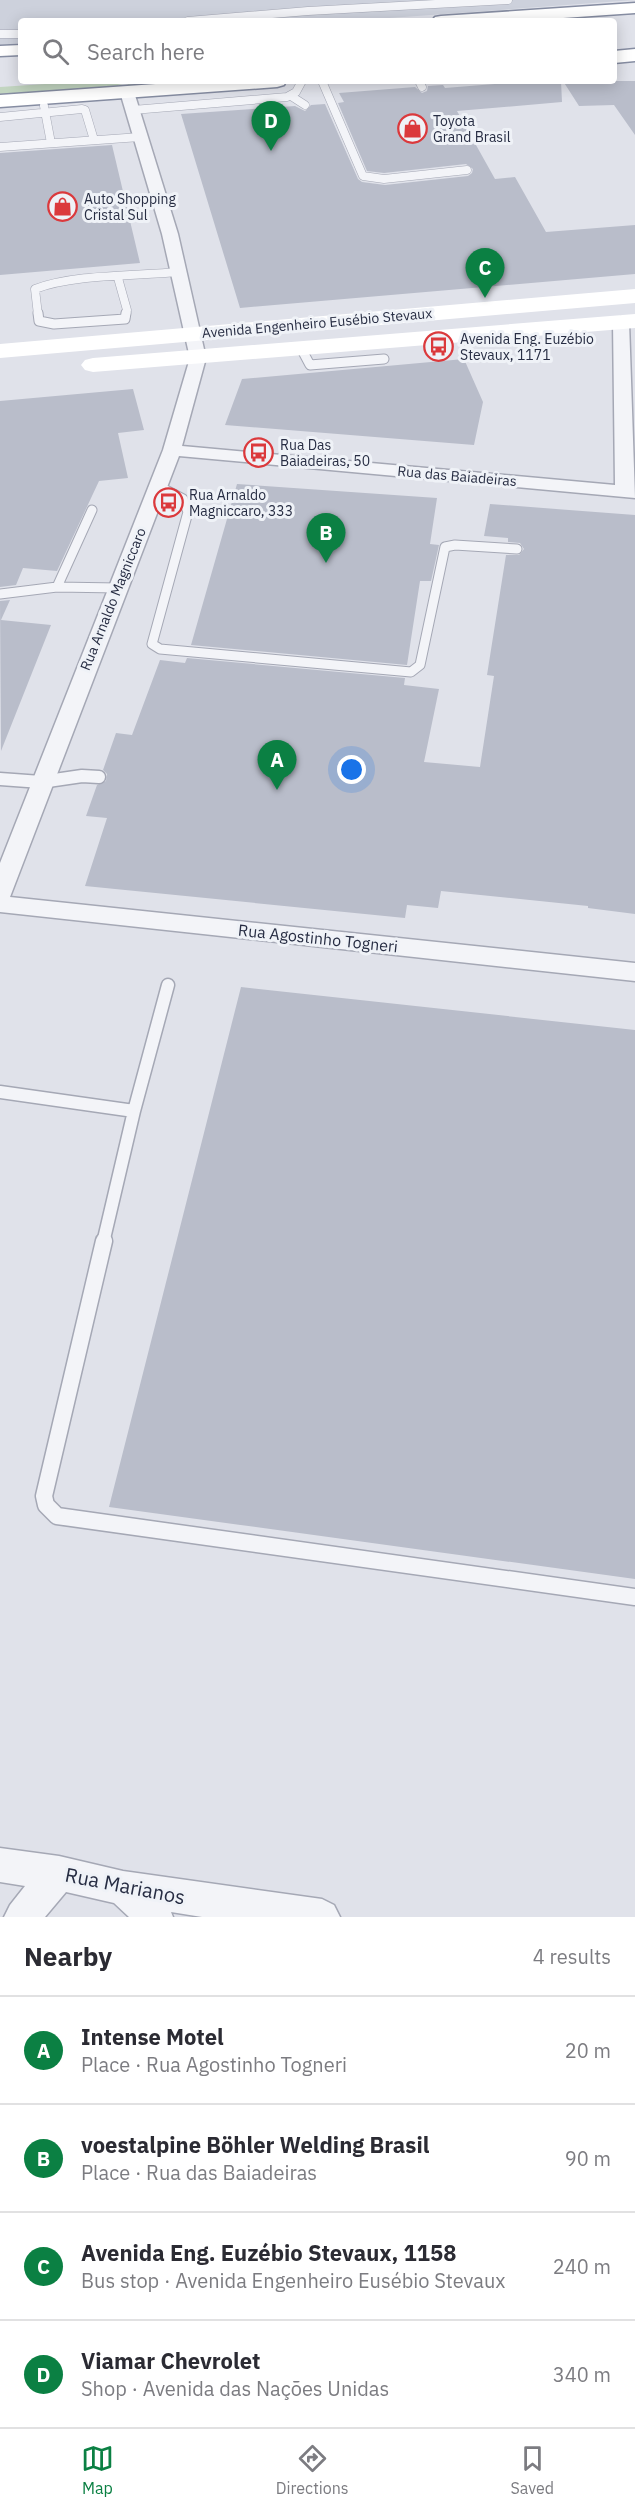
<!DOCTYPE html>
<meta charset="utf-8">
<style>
body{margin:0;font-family:"IBM Plex Sans",sans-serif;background:#f2f2f3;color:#2b2b33}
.you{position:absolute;left:352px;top:770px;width:21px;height:21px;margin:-15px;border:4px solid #fff;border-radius:50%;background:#1a73e8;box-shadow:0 0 0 9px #1a73e833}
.badge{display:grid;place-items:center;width:39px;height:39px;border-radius:50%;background:#0b8043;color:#fff;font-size:20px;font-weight:700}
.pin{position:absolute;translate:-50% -50px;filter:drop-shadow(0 2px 3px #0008)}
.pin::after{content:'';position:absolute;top:32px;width:21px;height:18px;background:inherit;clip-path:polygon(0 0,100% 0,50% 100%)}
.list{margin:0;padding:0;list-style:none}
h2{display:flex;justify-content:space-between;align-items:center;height:78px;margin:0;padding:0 24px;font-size:26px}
h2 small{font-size:20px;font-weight:400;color:#7c7c81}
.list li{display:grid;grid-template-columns:39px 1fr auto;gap:18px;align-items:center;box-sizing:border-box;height:108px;padding:0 24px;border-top:2px solid #e1e1e2}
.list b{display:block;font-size:22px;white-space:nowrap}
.list p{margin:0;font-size:20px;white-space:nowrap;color:#7c7c81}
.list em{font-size:20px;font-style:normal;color:#7c7c81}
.icon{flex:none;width:33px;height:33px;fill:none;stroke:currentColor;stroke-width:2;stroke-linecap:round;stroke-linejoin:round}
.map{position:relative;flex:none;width:635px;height:1917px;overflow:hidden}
.search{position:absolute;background:#fff;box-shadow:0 3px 15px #0003;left:18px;right:18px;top:18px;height:66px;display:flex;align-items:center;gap:15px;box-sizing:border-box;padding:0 21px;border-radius:6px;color:#7c7c81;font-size:22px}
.sheet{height:510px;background:#fff}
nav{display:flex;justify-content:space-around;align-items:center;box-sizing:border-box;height:84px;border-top:2px solid #e1e1e2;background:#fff;font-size:16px;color:#7c7c81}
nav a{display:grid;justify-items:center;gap:3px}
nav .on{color:#0b8043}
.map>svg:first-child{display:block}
.built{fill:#cdd1dc}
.green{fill:#c2d5c0}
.building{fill:#b9bdca}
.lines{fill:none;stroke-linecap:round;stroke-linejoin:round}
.service-far3-casing{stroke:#a5a8b5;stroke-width:9}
.service-far2-casing{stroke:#a5a8b5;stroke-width:11}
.service-far1-casing{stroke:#a5a8b5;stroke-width:15}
.service-casing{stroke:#a5a8b5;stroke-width:19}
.minor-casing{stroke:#a5a8b5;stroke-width:3}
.trunk-casing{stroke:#868da2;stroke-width:3}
.service-far3{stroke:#f3f4f8;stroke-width:8}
.service-far2{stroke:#f3f4f8;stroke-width:9}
.service-far1{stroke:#f3f4f8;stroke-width:12}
.service{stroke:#f3f4f8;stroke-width:16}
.minor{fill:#f3f4f8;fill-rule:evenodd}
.secondary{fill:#fff;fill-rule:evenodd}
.trunk{fill:#fff;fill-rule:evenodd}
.labels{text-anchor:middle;stroke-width:6;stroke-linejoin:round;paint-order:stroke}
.far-poi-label{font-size:14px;fill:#272d43;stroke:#eff2f7;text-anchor:start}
.far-street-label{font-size:14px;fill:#272d43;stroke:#eff2f7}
.street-label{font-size:16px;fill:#272d43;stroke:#eff2f7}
.near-street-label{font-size:20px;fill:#272d43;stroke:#eff2f7}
</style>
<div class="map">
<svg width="635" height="1917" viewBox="0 0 635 1917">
<rect width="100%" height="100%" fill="#e0e2ea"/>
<path class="built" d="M0,0H635L348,21H21V43L0,45Z"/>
<path class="green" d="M90,81H159L128,85L127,83L118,85V87L0,94V87Z"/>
<path class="building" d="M531,81H561L562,102L457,111L495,179L515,177L546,232L635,225V274L240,308L181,114L295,106L305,111L311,105L325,104L358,179L362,182L385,185L468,176L472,173L473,169L466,164L384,173L367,171L338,103L344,102L339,93L415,87L422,93L427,91L428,86L443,85L445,88Z
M563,81H635V135L614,105L579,106Z
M112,145L140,263L0,275V153Z
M464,359L483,402L474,445L225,425L242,379Z
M133,389L144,430L118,433L128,478L99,481L57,571L23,568L16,585L0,587V401Z
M237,484L437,498L430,544L439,545L431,581H420L407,665L191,645Z
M490,504L635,515V914L588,908V906L441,891L438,908L407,905L405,918L85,886L107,818L86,816L97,785L106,781L107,774L103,770L116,733L132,735L160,660L185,663L187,658L405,678L404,685L439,689L424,762L480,767L494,676L487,675L506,555H519L524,549L520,543L508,542V538L484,536Z
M10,600L1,620L51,625L1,751L0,601Z
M241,987L635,1030V1579L109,1507Z"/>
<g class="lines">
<defs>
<path id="service-far3" d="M188,21L308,11L508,0
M0,34H21
M322,81L363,176L384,179L467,170
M419,81L422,87
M291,96L305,105
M44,106L51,143
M133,110L287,97L296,92L302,81
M0,117L82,109L85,110L94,140
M0,147L140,137
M118,278L127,310L126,315
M38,315L35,289C74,274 135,276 178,272"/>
<path id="service-far2" d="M38,313L39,321L54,324L125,319L126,313
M302,350L310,365L384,359
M158,486L183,499L188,512L152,644L160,649L411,672L420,665L445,547L455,545L517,549
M57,587L92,510
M0,594L57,587L118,588"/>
<path id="service-far1" d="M0,779L41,782L82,776L99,777
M0,1092L134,1111L103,1243
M134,1111L168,985"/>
<path id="service" d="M104,1241L44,1496L46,1505L57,1516L635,1597"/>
<path id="minor" d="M127,88L134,92L178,234L206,358L182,446L615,485L613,322L621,317L629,322L635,498L179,456L10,897L635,963V981L0,912V863L163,450L190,358L162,234L120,92Z
M0,1848L59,1856L123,1871L322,1899L334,1905L340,1917H202L171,1912L173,1917H129L114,1903L66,1892L45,1917H4L10,1905L25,1886L0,1882Z"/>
<path id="trunk" d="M635,3V13L520,21H432L435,17L441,16Z
M21,45V55L0,56V46Z
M635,49V61L614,63V51Z
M198,81H286L284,85L277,87L0,107V95Z"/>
</defs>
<use href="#service-far3" class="service-far3-casing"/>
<use href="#service-far2" class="service-far2-casing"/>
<use href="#service-far1" class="service-far1-casing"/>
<use href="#service" class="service-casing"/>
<use href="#minor" class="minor-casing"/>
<use href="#trunk" class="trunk-casing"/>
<use href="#service-far3" class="service-far3"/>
<use href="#service-far2" class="service-far2"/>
<use href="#service-far1" class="service-far1"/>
<use href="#service" class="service"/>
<use href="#minor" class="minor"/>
<path class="secondary" d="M635,289V303L0,358V344Z
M635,314V328L93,372L85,370L81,365L85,360L93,358Z"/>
<use href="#trunk" class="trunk"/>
</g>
<defs>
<symbol id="shop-ring" viewBox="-11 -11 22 22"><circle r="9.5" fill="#eff2f7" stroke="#db393c" stroke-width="1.5"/><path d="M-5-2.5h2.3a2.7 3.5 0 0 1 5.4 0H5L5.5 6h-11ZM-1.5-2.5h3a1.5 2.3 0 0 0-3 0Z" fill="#db393c"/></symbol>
<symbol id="bus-ring" viewBox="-11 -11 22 22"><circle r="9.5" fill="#eff2f7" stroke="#db393c" stroke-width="1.5"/><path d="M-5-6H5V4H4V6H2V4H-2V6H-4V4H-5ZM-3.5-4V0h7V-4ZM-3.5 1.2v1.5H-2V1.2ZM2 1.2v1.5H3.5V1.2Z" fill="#db393c"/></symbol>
</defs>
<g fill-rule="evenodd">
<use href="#shop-ring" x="396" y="112" width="33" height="33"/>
<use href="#shop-ring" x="46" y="190" width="33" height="33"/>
<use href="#bus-ring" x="422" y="330" width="33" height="33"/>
<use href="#bus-ring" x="242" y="436" width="33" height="33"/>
<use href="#bus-ring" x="152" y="486" width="33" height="33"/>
</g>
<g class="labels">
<g class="far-poi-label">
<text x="433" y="126">Toyota<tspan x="433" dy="16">Grand Brasil</tspan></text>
<text x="84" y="204">Auto Shopping<tspan x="84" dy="16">Cristal Sul</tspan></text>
<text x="460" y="344">Avenida Eng. Euzébio<tspan x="460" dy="16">Stevaux, 1171</tspan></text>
<text x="280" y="450">Rua Das<tspan x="280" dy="16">Baiadeiras, 50</tspan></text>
<text x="189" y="500">Rua Arnaldo<tspan x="189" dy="16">Magniccaro, 333</tspan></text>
</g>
<g class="far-street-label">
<text transform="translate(317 323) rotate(-5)" y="5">Avenida Engenheiro Eusébio Stevaux</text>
<text transform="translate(457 476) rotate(5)" y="5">Rua das Baiadeiras</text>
<text transform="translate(113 599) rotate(-68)" y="5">Rua Arnaldo Magniccaro</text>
</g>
<g class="street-label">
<text transform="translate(318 938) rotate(6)" y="6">Rua Agostinho Togneri</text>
</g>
<g class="near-street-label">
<text transform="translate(125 1886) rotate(11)" y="7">Rua Marianos</text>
</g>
</g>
</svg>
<div class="you"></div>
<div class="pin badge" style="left:277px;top:790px">A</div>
<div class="pin badge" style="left:326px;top:563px">B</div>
<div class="pin badge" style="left:485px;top:298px">C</div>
<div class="pin badge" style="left:271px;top:151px">D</div>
<div class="search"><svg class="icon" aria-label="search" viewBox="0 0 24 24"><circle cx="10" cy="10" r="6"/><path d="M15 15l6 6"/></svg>Search here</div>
</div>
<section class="sheet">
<h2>Nearby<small>4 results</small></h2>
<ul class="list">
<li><span class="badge">A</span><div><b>Intense Motel</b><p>Place · Rua Agostinho Togneri</p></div><em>20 m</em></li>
<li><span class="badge">B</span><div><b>voestalpine Böhler Welding Brasil</b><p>Place · Rua das Baiadeiras</p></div><em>90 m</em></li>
<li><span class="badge">C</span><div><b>Avenida Eng. Euzébio Stevaux, 1158</b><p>Bus stop · Avenida Engenheiro Eusébio Stevaux</p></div><em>240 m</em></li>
<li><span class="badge">D</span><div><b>Viamar Chevrolet</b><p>Shop · Avenida das Nações Unidas</p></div><em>340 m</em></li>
</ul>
</section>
<nav>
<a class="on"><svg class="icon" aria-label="map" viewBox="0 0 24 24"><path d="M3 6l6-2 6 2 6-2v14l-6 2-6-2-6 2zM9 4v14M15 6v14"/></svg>Map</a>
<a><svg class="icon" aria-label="directions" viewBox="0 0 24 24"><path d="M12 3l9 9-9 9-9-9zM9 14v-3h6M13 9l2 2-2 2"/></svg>Directions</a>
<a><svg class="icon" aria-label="saved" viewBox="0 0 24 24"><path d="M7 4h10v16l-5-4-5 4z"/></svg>Saved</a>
</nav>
